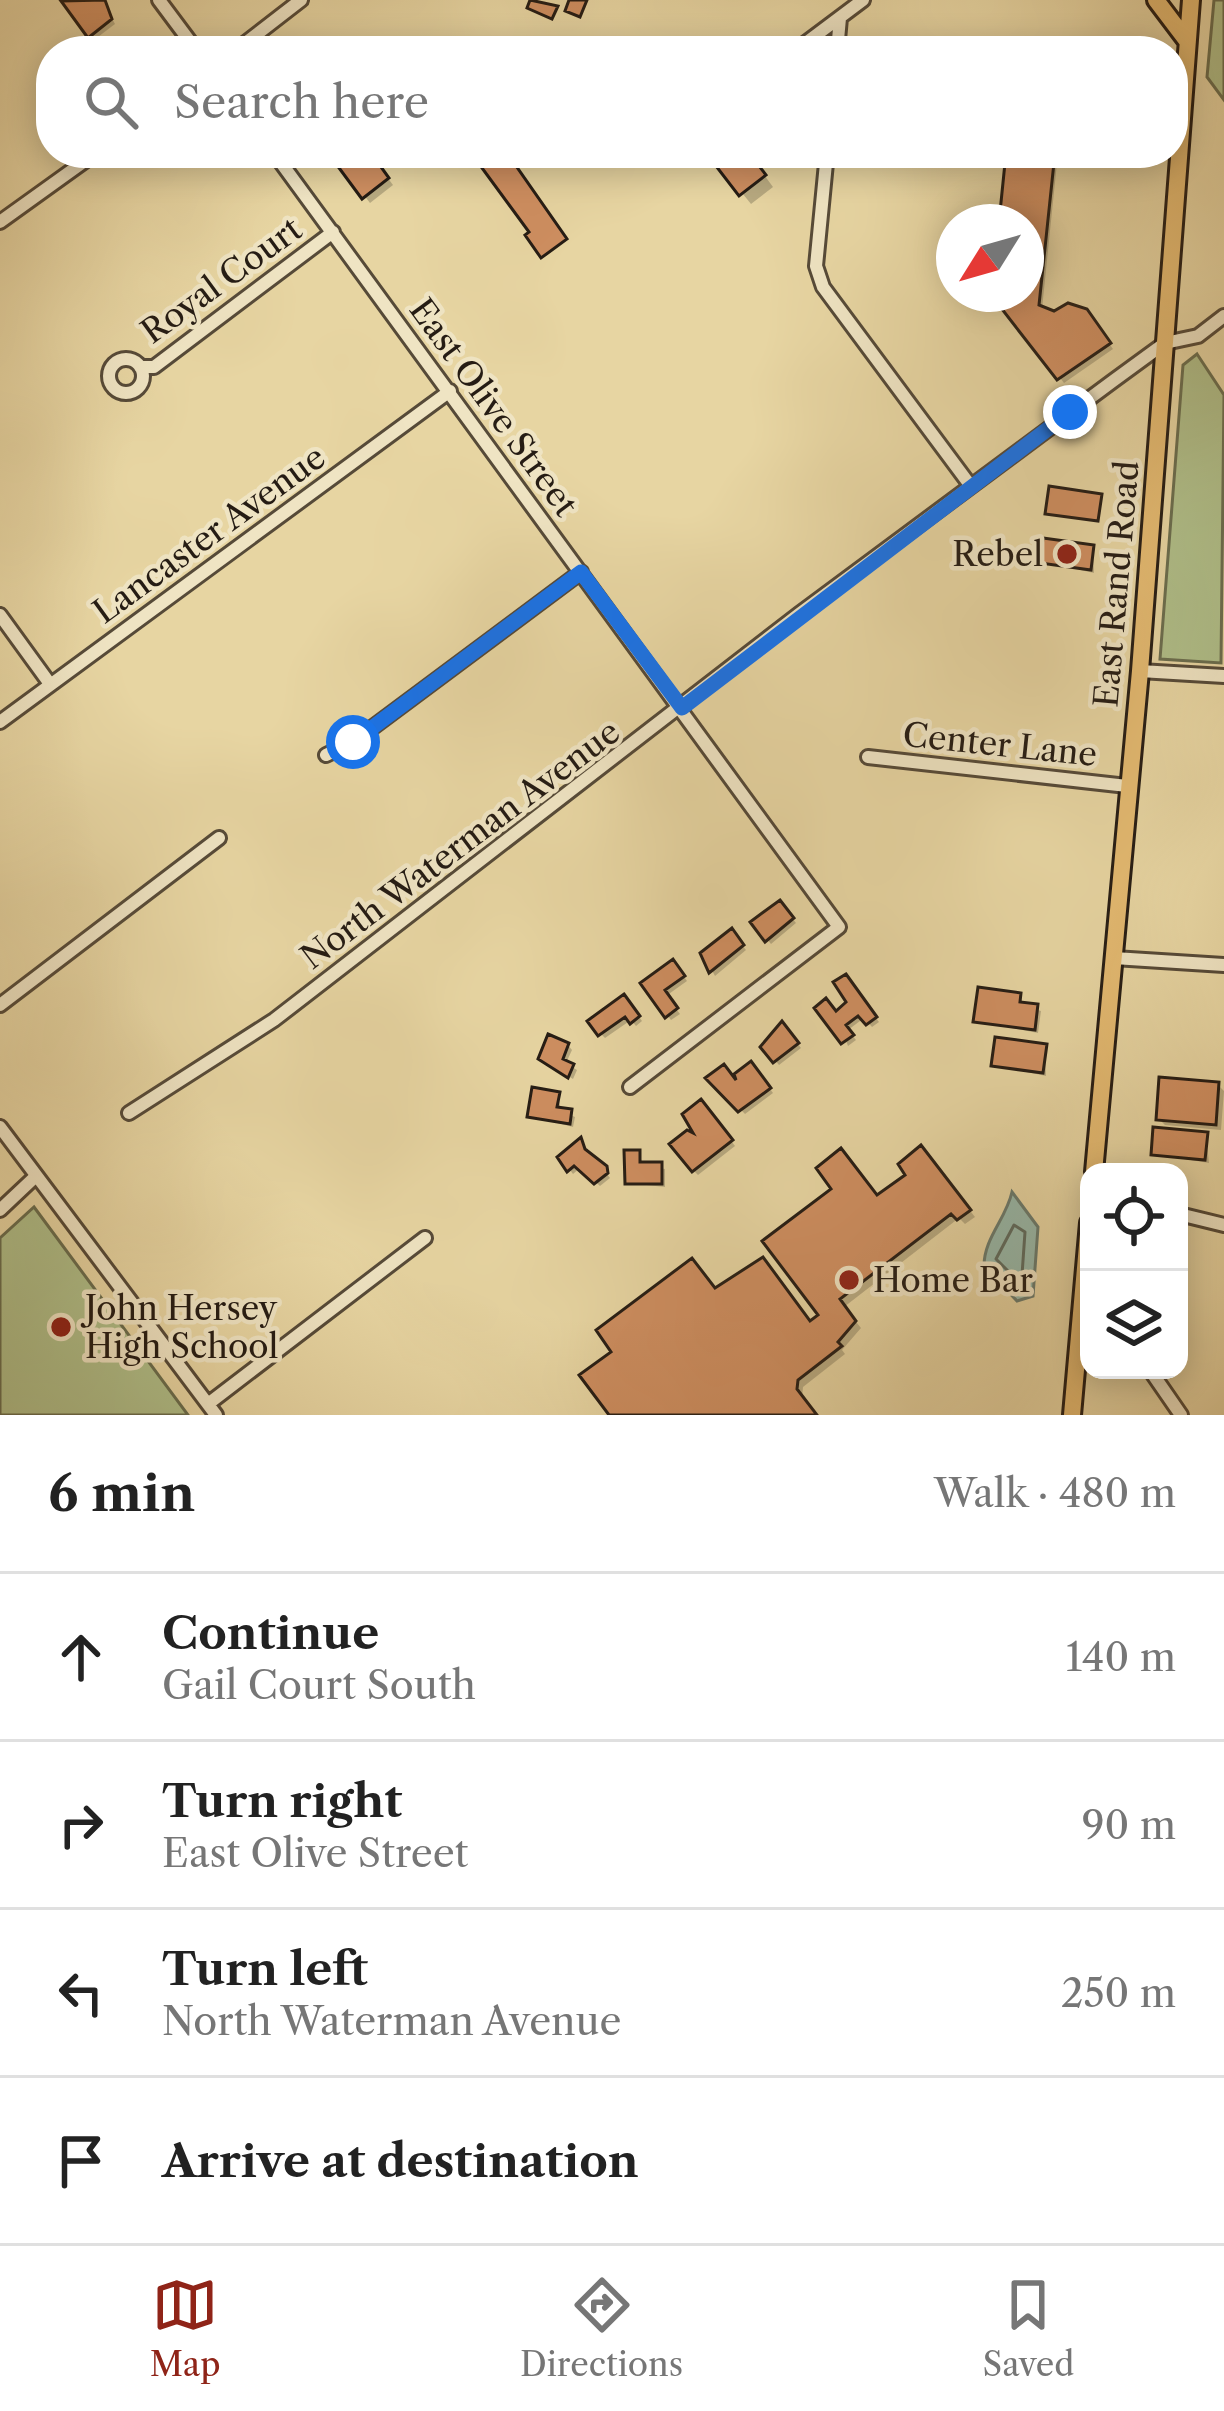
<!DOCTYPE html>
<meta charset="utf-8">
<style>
body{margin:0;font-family:"Libre Caslon Text",serif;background:#f6f6f6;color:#222}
.controls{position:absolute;right:36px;bottom:36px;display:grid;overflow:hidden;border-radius:24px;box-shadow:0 6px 30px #0003}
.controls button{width:108px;height:108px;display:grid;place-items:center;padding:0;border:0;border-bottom:3px solid #e0e0e0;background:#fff;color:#222;font:60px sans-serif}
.compass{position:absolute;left:936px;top:204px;width:108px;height:108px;border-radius:50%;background:#fff;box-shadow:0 6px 30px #0003;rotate:233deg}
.stop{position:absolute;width:36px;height:36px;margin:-27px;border:9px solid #1a73e8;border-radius:50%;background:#fff}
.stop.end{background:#1a73e8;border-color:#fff;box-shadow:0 3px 12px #0008}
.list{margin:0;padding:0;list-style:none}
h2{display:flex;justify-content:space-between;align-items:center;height:156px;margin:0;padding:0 48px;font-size:51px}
h2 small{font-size:39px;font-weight:400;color:#767676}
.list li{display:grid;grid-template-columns:78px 1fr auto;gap:36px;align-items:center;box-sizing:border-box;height:168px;padding:0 48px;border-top:3px solid #e0e0e0}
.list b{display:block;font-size:45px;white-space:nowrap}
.list p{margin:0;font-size:39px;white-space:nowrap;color:#767676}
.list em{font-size:39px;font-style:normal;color:#767676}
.icon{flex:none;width:66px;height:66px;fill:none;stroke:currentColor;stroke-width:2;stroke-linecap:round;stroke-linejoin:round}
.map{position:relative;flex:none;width:1224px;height:1415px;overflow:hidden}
.search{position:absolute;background:#fff;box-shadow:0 6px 30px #0003;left:36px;right:36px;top:36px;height:132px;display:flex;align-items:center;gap:30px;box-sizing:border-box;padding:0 42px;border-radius:48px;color:#767676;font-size:45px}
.sheet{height:828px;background:#fff}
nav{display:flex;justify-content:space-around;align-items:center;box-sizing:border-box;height:168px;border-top:3px solid #e0e0e0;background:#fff;font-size:33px;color:#767676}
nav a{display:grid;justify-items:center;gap:6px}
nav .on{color:#8f2418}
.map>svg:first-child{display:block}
.green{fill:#afbe89;stroke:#6a6d4e;stroke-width:3}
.water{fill:#97b8a9;stroke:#697a6d;stroke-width:3}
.shadow{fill:#0003}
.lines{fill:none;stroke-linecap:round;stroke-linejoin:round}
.shore{stroke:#5e6a5e;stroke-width:3}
.building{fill:#ce8e60;stroke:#251c14;stroke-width:3}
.minor-casing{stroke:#564a38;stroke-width:18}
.major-casing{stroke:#251c14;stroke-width:22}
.minor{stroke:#efe4c3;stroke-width:12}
.major{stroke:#e4ba71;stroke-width:16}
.route{stroke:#1a73e8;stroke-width:15}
.poi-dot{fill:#8f2418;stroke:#efe4c3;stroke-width:4.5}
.labels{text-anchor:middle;stroke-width:9;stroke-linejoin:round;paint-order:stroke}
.street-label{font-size:33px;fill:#251c14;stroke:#efe4c3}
.poi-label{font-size:33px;fill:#251c14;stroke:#efe4c3;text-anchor:start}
</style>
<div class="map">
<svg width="1224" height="1415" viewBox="0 0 1224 1415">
<rect width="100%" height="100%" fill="#e7d5a2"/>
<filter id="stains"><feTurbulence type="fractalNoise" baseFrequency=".00167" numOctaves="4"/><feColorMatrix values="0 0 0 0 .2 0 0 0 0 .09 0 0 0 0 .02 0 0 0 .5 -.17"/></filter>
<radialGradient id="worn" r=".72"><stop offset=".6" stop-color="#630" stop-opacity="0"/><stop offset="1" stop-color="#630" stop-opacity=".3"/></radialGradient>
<path class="green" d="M1214,0H1224V100L1207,77Z
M1197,354L1224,395L1221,663L1160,659L1183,365Z
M34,1207L188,1415H0V1238Z"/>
<path class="water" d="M1012,1192L1038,1227L1033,1296L1017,1301L984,1266C984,1238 1006,1219 1012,1192Z"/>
<path class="shadow" d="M102,0L115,24L94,40L65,1Z
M332,153H369L393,185L370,203Z
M710,153H748L773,187L751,204Z
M1009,153H1058L1042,309L1090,317L1113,349L1064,383L995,294H1026V222H1002Z
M1093,548L1094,573L1043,562Z
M784,908L796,923L771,944L754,923Z
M731,932L746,950L715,976L703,954Z
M677,967L687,981L666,996L680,1014L671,1020L644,984Z
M849,982L879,1022L872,1027L864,1018L848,1030L856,1040L848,1046L836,1014L850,1003Z
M1020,996L1023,1005L1041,1011L1038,1033L976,1021Z
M628,1002L642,1021L636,1026L631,1020L605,1038L601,1034Z
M782,1025L801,1048L779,1065L764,1047Z
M568,1045L572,1050L566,1063L577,1070L573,1079L546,1063Z
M1045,1046L1046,1076L994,1065Z
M755,1069L773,1093L745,1114L710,1078L741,1090Z
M1218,1085L1224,1091L1221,1130L1165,1125L1159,1119Z
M558,1095L561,1111L575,1117L573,1127L530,1116Z
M705,1107L735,1146L698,1175L694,1171Z
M1206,1135L1209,1163L1154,1154Z
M581,1141L610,1178L600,1186L580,1168L573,1174L561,1158Z
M639,1153L643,1165L665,1169V1187L628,1183Z
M927,1155L975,1217L965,1224L959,1218L844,1307L861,1328L842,1350L845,1354L803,1387L802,1398L716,1291L811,1324L822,1316L878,1198Z"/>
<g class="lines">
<path class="shore" d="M1014,1225L1025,1232L1022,1275L1017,1280L996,1259Z"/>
</g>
<path class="building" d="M105,0L112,19L88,38L61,1Z
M530,0L558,6L552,19L527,8Z
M569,0H587L580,17L565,11Z
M328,153H371L389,178L362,199Z
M471,153H507L567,239L541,258L525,235L529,232Z
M706,153H749L766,175L739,196Z
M1006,153H1055L1039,305L1054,311L1068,303L1087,309L1111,343L1057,380L991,295L1026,294V222H999Z
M1049,486L1102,494L1098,521L1045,514Z
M1043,538L1094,545L1091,570L1040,563Z
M780,900L794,918L765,942L750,922Z
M732,928L744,945L709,973L700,953Z
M673,959L685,976L665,990L678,1008L665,1018L640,983Z
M846,974L877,1017L866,1025L858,1016L846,1025L854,1035L841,1044L814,1008L826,998L836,1011L846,1002L833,982Z
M978,987L1021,993L1020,1002L1038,1004L1035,1030L973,1022Z
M624,994L640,1016L630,1024L625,1017L598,1036L587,1021Z
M782,1021L799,1043L773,1063L760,1047Z
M548,1034L569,1043L563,1059L574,1064L568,1078L538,1059Z
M995,1037L1047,1044L1043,1073L991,1066Z
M751,1061L771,1088L738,1112L705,1078L724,1064L736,1080L734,1074Z
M1159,1077L1219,1082L1216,1125L1156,1120Z
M532,1087L560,1092L557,1107L572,1109L570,1124L527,1117Z
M701,1099L733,1140L692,1172L669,1144L687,1130L693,1133L682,1114Z
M1153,1127L1208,1132L1205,1160L1151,1155Z
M581,1137L585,1149L607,1166L608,1173L594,1184L574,1166L567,1172L557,1157Z
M921,1145L971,1210L957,1220L951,1214L840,1299L856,1321L838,1342L842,1346L798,1380L797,1389L817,1415H609L579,1375L611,1352L596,1330L692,1258L715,1288L763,1257L810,1321L818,1315L762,1241L831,1189L816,1168L841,1148L877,1195L905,1175L898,1164Z
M624,1150H640V1162H662V1184H625Z"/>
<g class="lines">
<defs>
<path id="minor" d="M159,0L197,51
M235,51L301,0
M795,51L863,0
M837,51L840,18
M274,153L839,927L630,1087
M827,153L816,266L823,287L970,485
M0,222L96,153
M109 376a17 17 0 1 1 34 0a17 17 0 1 1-34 0Z
M140,367H154L333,232
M0,615L50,684
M1140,671L1224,676
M0,722L450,391
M326,755L353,742L581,572
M868,757L1127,786
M1114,958L1224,965
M0,1005L219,838
M129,1113L274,1020L799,614L1113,381L1165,343L1198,336L1224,316
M0,1127L216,1415
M0,1210L36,1176
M1179,1214L1224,1225
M1150,1370L1181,1415
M208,1404L425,1238"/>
<path id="major" d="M1156,0L1187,41
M1094,1172L1140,671L1191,0
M1072,1415L1089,1223"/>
</defs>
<use href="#minor" class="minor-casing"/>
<use href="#major" class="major-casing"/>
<use href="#minor" class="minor"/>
<use href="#major" class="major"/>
</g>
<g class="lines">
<path class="route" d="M353,742L581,572L682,708L1070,412"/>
</g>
<g class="poi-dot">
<circle cx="1067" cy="554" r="12"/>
<circle cx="849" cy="1280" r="12"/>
<circle cx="61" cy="1327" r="12"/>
</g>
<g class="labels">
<g class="street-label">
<text transform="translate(221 280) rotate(-36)" y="12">Royal Court</text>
<text transform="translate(494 407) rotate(54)" y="12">East Olive Street</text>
<text transform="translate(209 534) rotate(-36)" y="12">Lancaster Avenue</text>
<text transform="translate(1116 584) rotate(-85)" y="12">East Rand Road</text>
<text transform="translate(1000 744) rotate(6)" y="12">Center Lane</text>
<text transform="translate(460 844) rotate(-37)" y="12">North Waterman Avenue</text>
</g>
<g class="poi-label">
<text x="1043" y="566" text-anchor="end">Rebel</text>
<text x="873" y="1292">Home Bar</text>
<text x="85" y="1320">John Hersey<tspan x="85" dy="38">High School</tspan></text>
</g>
</g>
<rect width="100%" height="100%" filter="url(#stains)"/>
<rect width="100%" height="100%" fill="url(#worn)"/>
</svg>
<div class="controls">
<button><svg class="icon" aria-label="locate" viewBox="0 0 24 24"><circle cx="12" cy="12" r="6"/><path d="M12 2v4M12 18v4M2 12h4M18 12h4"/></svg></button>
<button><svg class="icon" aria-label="layers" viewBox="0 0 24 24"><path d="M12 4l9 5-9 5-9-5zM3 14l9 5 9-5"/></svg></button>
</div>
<svg class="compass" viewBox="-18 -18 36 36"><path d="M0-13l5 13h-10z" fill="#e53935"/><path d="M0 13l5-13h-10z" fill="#767676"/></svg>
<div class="stop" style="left:353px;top:742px"></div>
<div class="stop end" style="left:1070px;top:412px"></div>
<div class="search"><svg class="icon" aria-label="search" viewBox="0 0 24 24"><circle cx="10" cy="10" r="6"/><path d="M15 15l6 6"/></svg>Search here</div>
</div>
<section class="sheet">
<h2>6 min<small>Walk · 480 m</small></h2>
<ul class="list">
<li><svg class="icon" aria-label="ahead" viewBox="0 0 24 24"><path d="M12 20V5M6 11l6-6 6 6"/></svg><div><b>Continue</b><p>Gail Court South</p></div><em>140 m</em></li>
<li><svg class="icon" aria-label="right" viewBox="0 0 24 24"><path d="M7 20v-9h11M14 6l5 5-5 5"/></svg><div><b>Turn right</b><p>East Olive Street</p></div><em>90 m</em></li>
<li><svg class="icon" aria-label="left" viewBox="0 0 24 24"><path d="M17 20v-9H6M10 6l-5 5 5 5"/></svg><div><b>Turn left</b><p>North Waterman Avenue</p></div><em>250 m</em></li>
<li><svg class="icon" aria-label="arrive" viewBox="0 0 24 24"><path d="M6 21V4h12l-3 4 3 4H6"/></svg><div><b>Arrive at destination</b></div></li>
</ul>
</section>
<nav>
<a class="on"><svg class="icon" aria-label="map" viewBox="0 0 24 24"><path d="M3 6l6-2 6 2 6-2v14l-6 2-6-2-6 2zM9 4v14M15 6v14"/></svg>Map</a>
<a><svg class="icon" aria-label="directions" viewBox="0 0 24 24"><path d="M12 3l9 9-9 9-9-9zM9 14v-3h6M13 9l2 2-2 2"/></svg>Directions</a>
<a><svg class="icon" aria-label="saved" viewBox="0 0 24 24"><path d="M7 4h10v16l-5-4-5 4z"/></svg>Saved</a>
</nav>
